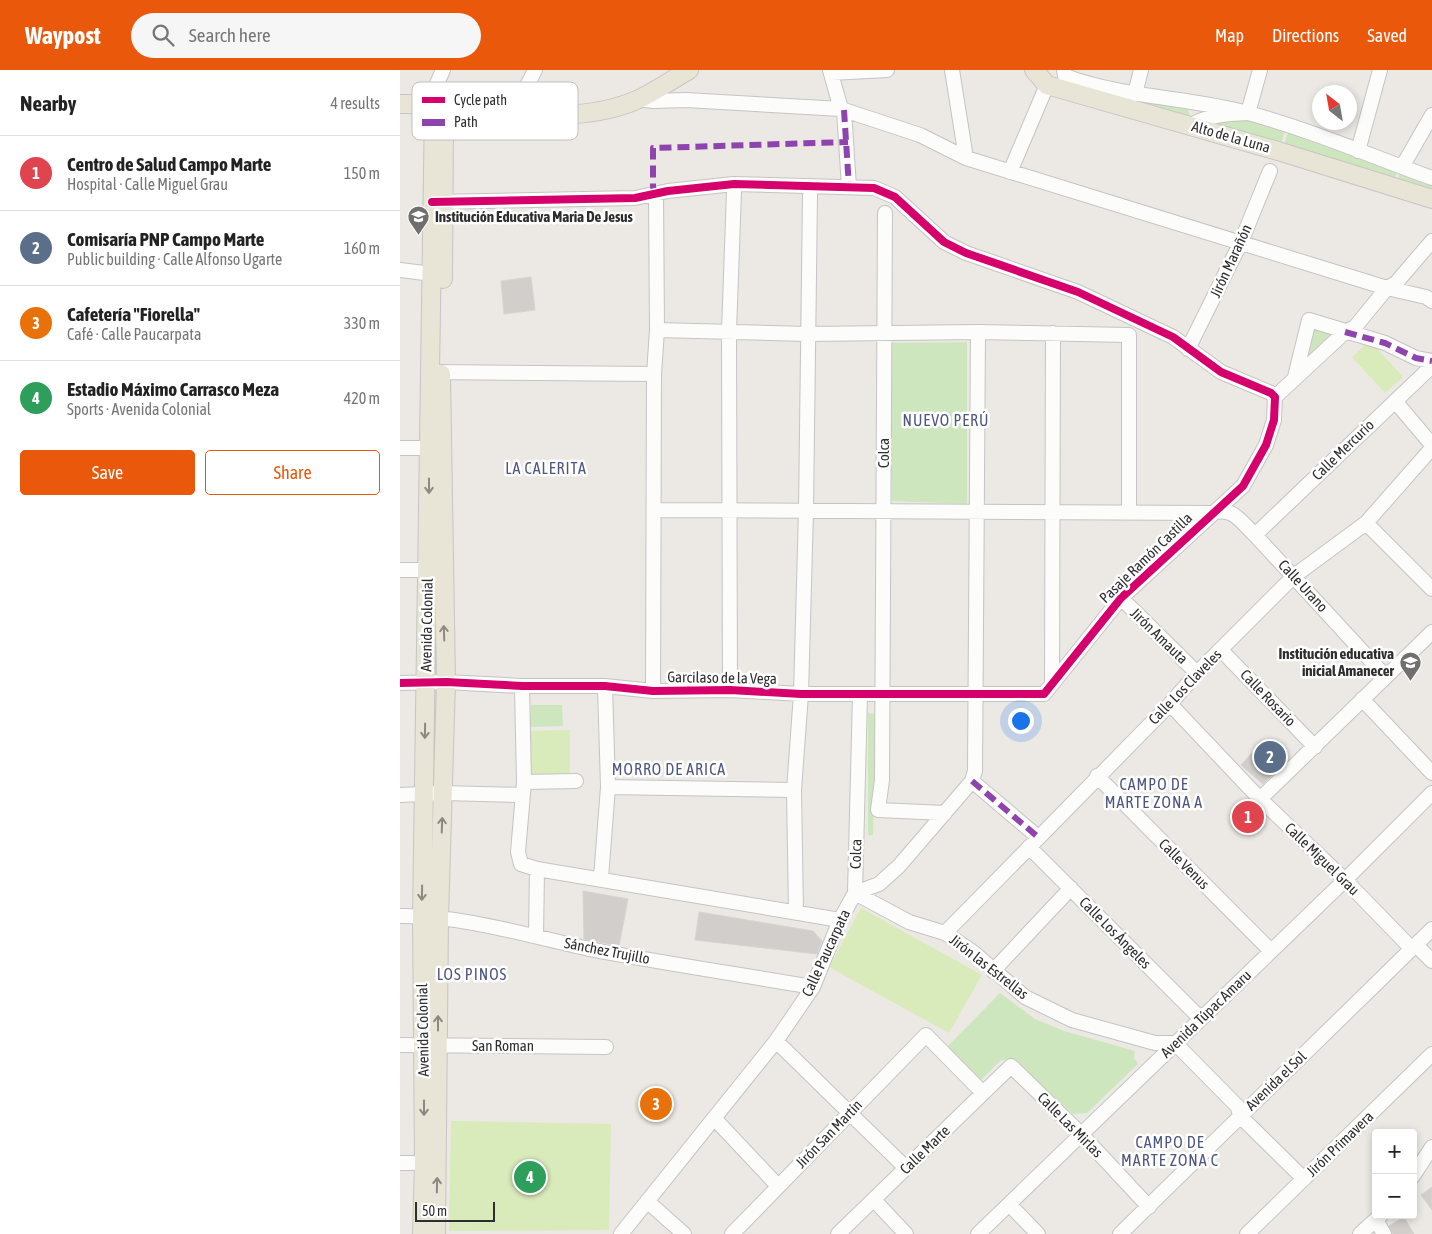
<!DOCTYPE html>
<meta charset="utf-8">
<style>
body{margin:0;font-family:"Asap Condensed",sans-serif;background:#f6f6f6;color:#222}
.controls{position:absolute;right:15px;bottom:15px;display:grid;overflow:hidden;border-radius:5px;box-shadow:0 2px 8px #0003}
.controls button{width:45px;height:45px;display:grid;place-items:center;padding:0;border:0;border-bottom:1px solid #e0e0e0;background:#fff;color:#222;font:25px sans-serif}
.compass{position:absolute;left:912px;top:15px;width:45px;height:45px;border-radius:50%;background:#fff;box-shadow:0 2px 8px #0003;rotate:329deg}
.scale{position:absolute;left:15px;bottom:12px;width:80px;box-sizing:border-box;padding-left:5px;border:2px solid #2e2e2e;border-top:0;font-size:14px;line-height:18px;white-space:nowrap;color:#2e2e2e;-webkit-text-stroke:4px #fff;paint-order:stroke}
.you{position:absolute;left:620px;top:650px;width:18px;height:18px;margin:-12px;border:4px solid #fff;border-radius:50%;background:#1a73e8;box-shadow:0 0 0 8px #1a73e833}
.badge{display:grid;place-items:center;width:32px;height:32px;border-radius:50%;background:#ea580c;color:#fff;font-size:16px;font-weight:700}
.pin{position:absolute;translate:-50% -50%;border:2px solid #fff;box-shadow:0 1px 5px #0006}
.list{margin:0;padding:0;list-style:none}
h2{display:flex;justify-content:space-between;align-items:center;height:65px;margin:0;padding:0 20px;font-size:21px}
h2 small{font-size:16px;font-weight:400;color:#767676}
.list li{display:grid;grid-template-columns:32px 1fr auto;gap:15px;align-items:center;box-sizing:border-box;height:75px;padding:0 20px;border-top:1px solid #e0e0e0}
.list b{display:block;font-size:19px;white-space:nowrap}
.list p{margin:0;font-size:16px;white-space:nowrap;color:#767676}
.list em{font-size:16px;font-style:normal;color:#767676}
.actions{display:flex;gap:10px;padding:15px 20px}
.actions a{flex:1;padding:11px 0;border:1px solid #ea580c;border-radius:5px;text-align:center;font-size:18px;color:#ea580c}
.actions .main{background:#ea580c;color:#fff}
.icon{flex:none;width:28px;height:28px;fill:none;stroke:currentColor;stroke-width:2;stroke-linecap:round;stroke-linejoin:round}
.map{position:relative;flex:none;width:1032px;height:1164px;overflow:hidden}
header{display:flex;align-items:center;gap:30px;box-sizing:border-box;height:70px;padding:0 25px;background:#ea580c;color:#fff}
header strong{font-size:24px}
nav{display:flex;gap:28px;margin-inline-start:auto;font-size:18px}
.search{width:350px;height:45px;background:#f6f6f6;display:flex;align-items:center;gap:12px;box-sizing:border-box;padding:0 18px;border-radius:28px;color:#767676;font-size:19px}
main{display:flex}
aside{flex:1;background:#fff}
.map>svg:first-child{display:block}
.green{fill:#cee6be}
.pitch{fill:#d9eabb}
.building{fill:#d1cecb;stroke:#d7d4d0}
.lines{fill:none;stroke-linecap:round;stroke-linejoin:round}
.minor-casing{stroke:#c5c4c5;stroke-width:16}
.major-casing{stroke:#c6c5c4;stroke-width:20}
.minor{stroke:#fcfcfb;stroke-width:14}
.major{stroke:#e8e4d6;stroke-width:18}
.quiet{stroke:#8e44ad;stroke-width:6;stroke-dasharray:12 6;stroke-linecap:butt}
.cycleway-casing{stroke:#fff;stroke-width:11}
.cycleway{stroke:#d6006c;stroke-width:8}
.oneway{stroke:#8b8982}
.labels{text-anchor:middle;stroke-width:5;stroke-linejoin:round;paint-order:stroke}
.street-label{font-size:15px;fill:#2e2e2e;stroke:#fff}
.poi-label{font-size:15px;font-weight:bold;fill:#2e2e2e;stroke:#fff;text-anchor:start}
.neighbourhood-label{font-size:16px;letter-spacing:1px;fill:#4d5680;stroke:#fff}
.key{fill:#fff;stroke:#c0c0c0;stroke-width:1}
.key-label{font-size:14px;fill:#2e2e2e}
</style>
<header>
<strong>Waypost</strong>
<div class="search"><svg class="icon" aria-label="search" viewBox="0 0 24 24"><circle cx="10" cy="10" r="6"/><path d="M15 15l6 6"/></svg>Search here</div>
<nav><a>Map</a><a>Directions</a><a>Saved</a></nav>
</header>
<main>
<aside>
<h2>Nearby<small>4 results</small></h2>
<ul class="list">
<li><span class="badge" style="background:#e0444e">1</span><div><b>Centro de Salud Campo Marte</b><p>Hospital · Calle Miguel Grau</p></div><em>150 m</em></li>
<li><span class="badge" style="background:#5c6f8a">2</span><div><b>Comisaría PNP Campo Marte</b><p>Public building · Calle Alfonso Ugarte</p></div><em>160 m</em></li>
<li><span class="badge" style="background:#e8710a">3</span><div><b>Cafetería &quot;Fiorella&quot;</b><p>Café · Calle Paucarpata</p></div><em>330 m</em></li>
<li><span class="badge" style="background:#2e9e5b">4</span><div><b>Estadio Máximo Carrasco Meza</b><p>Sports · Avenida Colonial</p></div><em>420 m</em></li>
</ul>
<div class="actions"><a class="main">Save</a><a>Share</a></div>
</aside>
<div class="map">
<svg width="1032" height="1164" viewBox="0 0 1032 1164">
<rect width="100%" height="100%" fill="#ece8e4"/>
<path class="green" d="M676,18L786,35L790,45H783Z
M844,48L885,60L881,74L810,54V52Z
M888,62L997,101L995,110L884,75Z
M1000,101L1032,112V121L998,110Z
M910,256L935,263L903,291Z
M567,272V434L492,431L490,273Z
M36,618L35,716L31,715L32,619Z
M131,635H162L163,656L130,657Z
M468,643L476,644L473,765H468Z
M600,923L635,949L664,961L735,981L734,988L738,994L687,1043L673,1044L610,988L600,991L580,1011L546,978Z"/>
<path class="pitch" d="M970,271L1003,307L985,323L952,287Z
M170,660V714L131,716L129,661Z
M461,838L582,905L549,963L429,897Z
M51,1051L211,1054L209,1160L49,1161Z"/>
<path class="building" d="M131,207L135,240L104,244L101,211Z
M862,672L885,692L863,714L841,695Z
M183,821L228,829L219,876L184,869Z
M299,842L413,861L422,871L417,884L295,870Z
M1032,1117V1140L1021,1125Z
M1004,1147L1014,1164H993L989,1156Z"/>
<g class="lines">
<defs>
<path id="minor" d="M430,0L441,39
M552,0L566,88
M664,0L665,6C724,28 788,27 848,43C911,60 971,86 1032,108
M431,3L487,0
M735,24L741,0
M239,29L253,31L286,30L441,39L520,65L566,88L987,218L1026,227L1032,231
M28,34L43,0
M444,40L449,117
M114,42L135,0
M791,55C809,45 827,44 848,43L860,0
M958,81L980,0
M1002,97L1032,45
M610,102L647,15
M485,143L482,710L478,740L545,743
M0,200L40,205
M257,260L407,264L578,262L729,265V442
M788,279L841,172L870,101
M30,302L254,304
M895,307L909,250L985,273L1016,288L1032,291
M875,327L945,262L955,257L987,218L996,213L1032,171
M995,331L1032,375
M0,378H39
M255,440L812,443C834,437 840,451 855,465L986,607
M966,453L1032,519
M855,465L1032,296
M0,500H28L35,495
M721,528L797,603
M821,580L915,677
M0,613L46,612L122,616H205L253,621L330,620L401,624H644L721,528L843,416L866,375L874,350L875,327L871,323L821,302L773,267L678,222L566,183L544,172L495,127L474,118L334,114L268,121L235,128L35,132
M652,613L653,263
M122,616L124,712L118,782L121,794L137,799L440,850
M330,620L329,262L334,121
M253,621L254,304L257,260L256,125
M460,625L455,823L509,852L545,863L573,882L625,927L672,950L755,973H775L838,1037L840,1046L904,1109
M962,629L1032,703
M770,634L860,729L945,810L1012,879
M697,706L871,881
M572,711L638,767
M124,712L176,711
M208,717L394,720
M0,725L43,723L123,725
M860,729L1032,562
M629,777L801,949
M201,808L208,717L205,616
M396,842L394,720L401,624L406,440L410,125
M0,846C65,845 135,868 199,881C270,894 342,905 413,917
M545,863L770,634L797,603L894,506L966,453L1032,378
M136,866L137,799
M1016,875L1032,891
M593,901L671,818
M376,971L506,1098
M0,975L206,977
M314,1048L378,1116
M0,1093H34
M1013,1106L1032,1077
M474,1130L506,1164
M247,1131L284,1164
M609,1134L638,1164
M976,1150L984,1164
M221,1164L376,971L413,917L440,850L455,823L479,814L499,796L572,711L575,701L578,262
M332,1164L526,965L583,1023
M438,1164L611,996L681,1064L749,1137
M578,1164L945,810L1032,723
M720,1164L1032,859
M847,1164L1032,984
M960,1164L981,1145"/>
<path id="major" d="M634,0L647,15L878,81L1032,129
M0,34C77,33 166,62 239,29C256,21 273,9 289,0
M43,209L44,47L47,37
M22,1164L24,1093L22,846L34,35
M36,1164L39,849L46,612L41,304"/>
</defs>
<use href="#minor" class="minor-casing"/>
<use href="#major" class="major-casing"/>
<use href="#minor" class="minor"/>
<use href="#major" class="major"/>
<path class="quiet" d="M444,40L449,117
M256,125L253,117V78L448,72
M945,262L985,273L1016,288L1032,291
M572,711L638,767"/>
<defs>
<path id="cycleway" d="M0,613L46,612L122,616H205L253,621L330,620L401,624H644L721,528L843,416L866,375L874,350L875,327L871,323L821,302L773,267L678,222L566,183L544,172L495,127L474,118L334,114L268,121L235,128L32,132"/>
</defs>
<use href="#cycleway" class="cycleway-casing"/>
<use href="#cycleway" class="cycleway"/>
</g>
<defs><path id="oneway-shaft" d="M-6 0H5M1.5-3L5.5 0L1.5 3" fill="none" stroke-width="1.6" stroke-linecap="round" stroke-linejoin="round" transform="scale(1.25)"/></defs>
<g class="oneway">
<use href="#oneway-shaft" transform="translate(29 416) rotate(90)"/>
<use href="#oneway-shaft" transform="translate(44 563) rotate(-92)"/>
<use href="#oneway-shaft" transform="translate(25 661) rotate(91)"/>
<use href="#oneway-shaft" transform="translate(42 755) rotate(-88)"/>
<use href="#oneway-shaft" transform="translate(22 823) rotate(91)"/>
<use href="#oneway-shaft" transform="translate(38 953) rotate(-90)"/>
<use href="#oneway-shaft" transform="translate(24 1038) rotate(90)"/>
<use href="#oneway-shaft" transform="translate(37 1115) rotate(-89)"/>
</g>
<defs>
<symbol id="school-pin" viewBox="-11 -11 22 30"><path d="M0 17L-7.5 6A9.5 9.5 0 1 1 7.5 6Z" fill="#706f6e" stroke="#fff"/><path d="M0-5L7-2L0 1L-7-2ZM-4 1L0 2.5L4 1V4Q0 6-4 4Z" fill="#fff"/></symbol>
</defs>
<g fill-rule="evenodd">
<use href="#school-pin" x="6" y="134" width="25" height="34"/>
<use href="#school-pin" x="998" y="580" width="25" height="34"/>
</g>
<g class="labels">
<g class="street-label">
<text transform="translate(831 67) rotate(16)" y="5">Alto de la Luna</text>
<text transform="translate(831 191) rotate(-65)" y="5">Jirón Marañón</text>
<text transform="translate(943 380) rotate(-44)" y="5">Calle Mercurio</text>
<text transform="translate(484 383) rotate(-90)" y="5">Colca</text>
<text transform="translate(746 488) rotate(-44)" y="5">Pasaje Ramón Castilla</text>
<text transform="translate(903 516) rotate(47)" y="5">Calle Urano</text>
<text transform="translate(27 555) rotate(-89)" y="5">Avenida Colonial</text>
<text transform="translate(759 566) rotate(44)" y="5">Jirón Amauta</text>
<text transform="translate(322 608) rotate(1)" y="5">Garcilaso de la Vega</text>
<text transform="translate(785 617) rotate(-46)" y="5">Calle Los Claveles</text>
<text transform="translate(868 628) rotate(46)" y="5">Calle Rosario</text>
<text transform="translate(456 784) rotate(-88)" y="5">Colca</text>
<text transform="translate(922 789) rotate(44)" y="5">Calle Miguel Grau</text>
<text transform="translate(784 794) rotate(45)" y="5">Calle Venus</text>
<text transform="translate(715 863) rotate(45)" y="5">Calle Los Ángeles</text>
<text transform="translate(207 881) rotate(11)" y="5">Sánchez Trujillo</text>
<text transform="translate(426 883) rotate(-65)" y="5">Calle Paucarpata</text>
<text transform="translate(589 897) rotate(38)" y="5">Jirón las Estrellas</text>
<text transform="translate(806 944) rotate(-44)" y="5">Avenida Túpac Amaru</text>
<text transform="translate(23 960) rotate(-91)" y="5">Avenida Colonial</text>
<text x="103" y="981">San Roman</text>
<text transform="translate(876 1011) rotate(-44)" y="5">Avenida el Sol</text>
<text transform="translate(670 1055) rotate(45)" y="5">Calle Las Mirlas</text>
<text transform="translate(429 1064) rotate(-46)" y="5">Jirón San Martín</text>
<text transform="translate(940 1074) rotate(-44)" y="5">Jirón Primavera</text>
<text transform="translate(525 1080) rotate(-44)" y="5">Calle Marte</text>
</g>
<g class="poi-label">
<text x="35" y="152">Institución Educativa Maria De Jesus</text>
<text x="994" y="589" text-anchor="end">Institución educativa<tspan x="994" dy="17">inicial Amanecer</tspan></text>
</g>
<g class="neighbourhood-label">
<text x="546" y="356">NUEVO PERÚ</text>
<text x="146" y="404">LA CALERITA</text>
<text x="269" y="705">MORRO DE ARICA</text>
<text x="754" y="720">CAMPO DE<tspan x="754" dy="18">MARTE ZONA A</tspan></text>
<text x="72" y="910">LOS PINOS</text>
<text x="770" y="1078">CAMPO DE<tspan x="770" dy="18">MARTE ZONA C</tspan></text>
</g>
</g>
<rect x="12" y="12" width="166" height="58" rx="8" class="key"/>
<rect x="22" y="27" width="23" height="6" fill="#d6006c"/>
<rect x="22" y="49" width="23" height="7" fill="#8e44ad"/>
<g class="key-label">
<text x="54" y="35">Cycle path</text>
<text x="54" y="57">Path</text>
</g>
</svg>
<div class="controls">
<button>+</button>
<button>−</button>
</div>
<svg class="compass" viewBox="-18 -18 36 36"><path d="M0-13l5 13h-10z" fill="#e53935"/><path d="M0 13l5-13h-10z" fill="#767676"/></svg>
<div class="scale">50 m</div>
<div class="you"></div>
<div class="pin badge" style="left:848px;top:747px;background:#e0444e">1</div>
<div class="pin badge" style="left:870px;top:687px;background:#5c6f8a">2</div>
<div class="pin badge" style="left:256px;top:1034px;background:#e8710a">3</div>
<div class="pin badge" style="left:130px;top:1107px;background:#2e9e5b">4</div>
</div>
</main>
